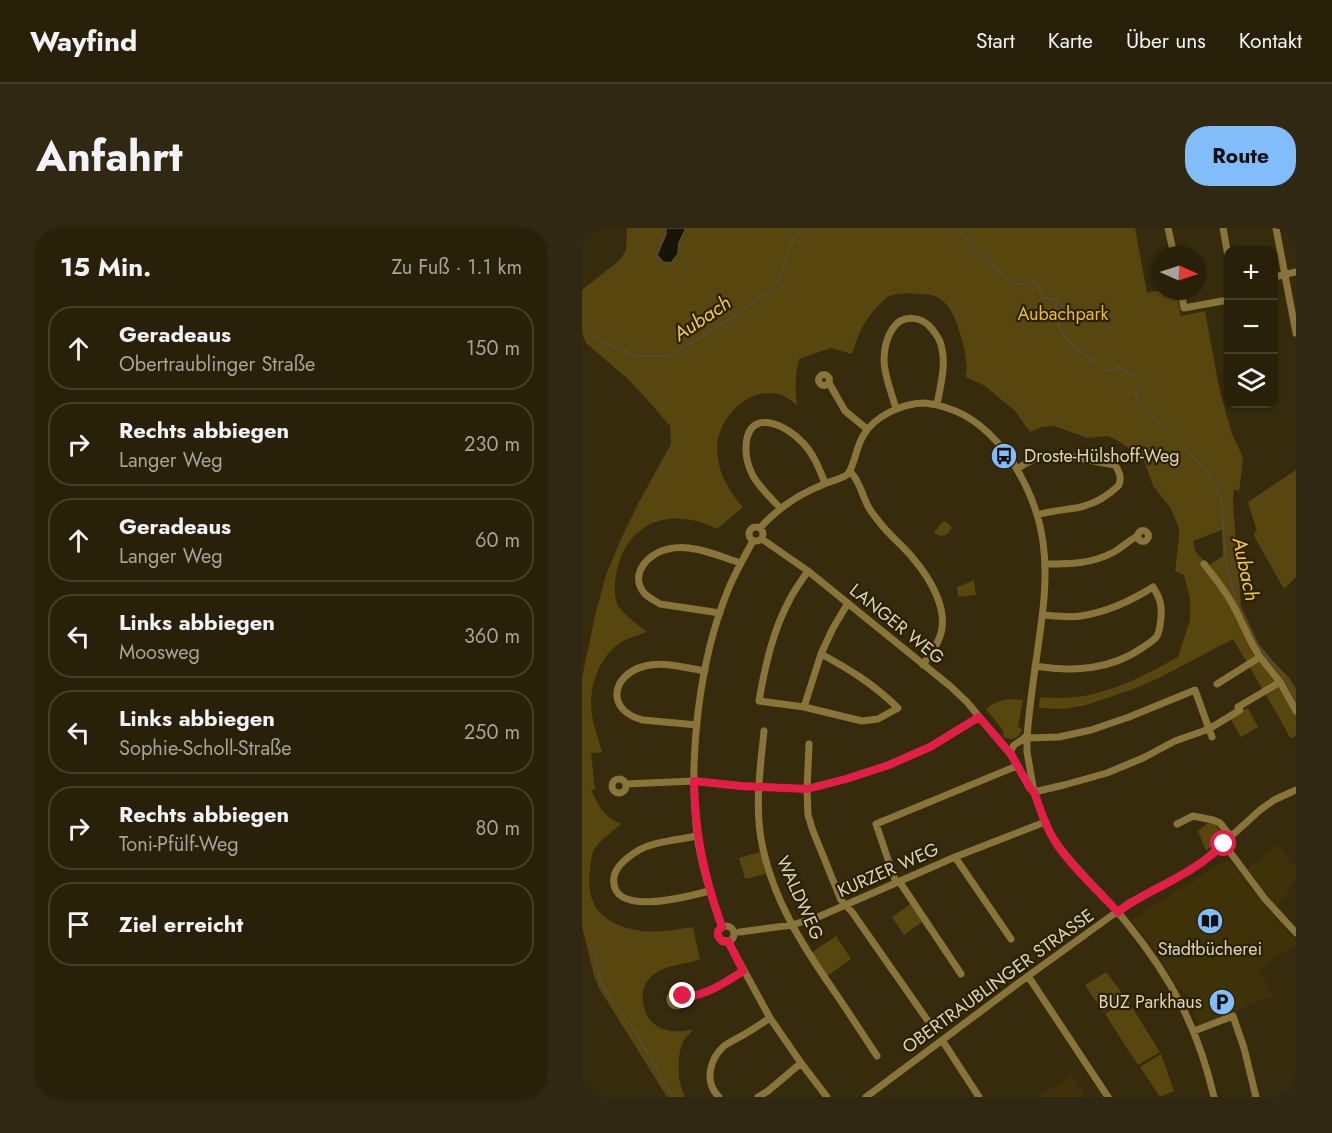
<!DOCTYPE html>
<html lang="de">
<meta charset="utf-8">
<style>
body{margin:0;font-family:Jost,sans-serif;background:#302812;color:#f1f3f6}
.controls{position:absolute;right:18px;top:18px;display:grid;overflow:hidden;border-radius:12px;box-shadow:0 2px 4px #0004}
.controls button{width:54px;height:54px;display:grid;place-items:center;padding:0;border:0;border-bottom:2px solid #443e2a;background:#282009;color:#f1f3f6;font:30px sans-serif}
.compass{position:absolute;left:570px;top:18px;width:54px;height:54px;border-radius:50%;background:#282009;box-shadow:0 2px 4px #0004;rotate:93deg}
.stop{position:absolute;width:18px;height:18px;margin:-14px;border:4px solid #e11d48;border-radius:50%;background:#fff}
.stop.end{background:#e11d48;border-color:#fff;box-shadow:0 2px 6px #0008}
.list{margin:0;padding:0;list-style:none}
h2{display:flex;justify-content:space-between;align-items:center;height:78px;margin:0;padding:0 24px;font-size:26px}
h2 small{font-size:20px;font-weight:400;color:#a5a39c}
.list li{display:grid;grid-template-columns:39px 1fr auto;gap:18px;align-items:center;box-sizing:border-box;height:84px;margin:0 12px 12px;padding:0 12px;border:2px solid #443e2a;border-radius:24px}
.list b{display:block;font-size:22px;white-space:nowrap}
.list p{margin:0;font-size:20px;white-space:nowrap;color:#a5a39c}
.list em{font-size:20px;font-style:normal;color:#a5a39c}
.icon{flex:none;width:33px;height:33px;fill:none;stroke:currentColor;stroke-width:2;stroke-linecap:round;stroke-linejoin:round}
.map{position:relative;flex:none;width:714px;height:869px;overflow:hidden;border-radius:24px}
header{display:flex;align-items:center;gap:36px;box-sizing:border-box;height:84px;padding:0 30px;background:#282009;border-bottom:2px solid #443e2a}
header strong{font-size:28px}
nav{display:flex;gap:33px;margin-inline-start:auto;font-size:21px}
.intro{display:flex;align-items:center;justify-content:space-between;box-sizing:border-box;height:144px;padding:0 36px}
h1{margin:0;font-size:42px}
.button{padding:15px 27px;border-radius:24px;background:#80bdfa;color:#111;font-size:21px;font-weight:700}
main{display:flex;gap:36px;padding:0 36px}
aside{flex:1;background:#282009;border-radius:24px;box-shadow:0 2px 4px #0004}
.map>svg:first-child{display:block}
.built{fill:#3f3209}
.green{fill:#58460f;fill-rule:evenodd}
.water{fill:#181407;stroke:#524d3f;stroke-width:1.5}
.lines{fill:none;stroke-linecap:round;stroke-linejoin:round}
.stream{stroke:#524d3f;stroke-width:1.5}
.minor{stroke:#89743a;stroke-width:7}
.route{stroke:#e11d48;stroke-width:8}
.labels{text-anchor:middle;stroke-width:4.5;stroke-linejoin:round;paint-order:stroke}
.park-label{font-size:18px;fill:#e9bd36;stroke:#2c2102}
.poi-label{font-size:18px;fill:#d9d3c2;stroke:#2c2102;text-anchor:start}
.street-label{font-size:18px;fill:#d9d3c2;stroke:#2c2102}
.water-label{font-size:20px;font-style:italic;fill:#f5c945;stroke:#2c2102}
</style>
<header>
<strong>Wayfind</strong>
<nav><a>Start</a><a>Karte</a><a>Über uns</a><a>Kontakt</a></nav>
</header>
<div class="intro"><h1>Anfahrt</h1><a class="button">Route</a></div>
<main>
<aside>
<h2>15 Min.<small>Zu Fuß · 1.1 km</small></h2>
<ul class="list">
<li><svg class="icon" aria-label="ahead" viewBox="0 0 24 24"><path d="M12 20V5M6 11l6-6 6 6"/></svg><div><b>Geradeaus</b><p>Obertraublinger Straße</p></div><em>150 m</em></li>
<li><svg class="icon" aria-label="right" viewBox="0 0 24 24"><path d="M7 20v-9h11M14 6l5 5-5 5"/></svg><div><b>Rechts abbiegen</b><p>Langer Weg</p></div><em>230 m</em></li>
<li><svg class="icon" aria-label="ahead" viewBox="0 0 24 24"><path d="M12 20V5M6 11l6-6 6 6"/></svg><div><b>Geradeaus</b><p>Langer Weg</p></div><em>60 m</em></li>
<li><svg class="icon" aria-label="left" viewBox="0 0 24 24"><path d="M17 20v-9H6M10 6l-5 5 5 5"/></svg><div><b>Links abbiegen</b><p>Moosweg</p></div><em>360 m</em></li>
<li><svg class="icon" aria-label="left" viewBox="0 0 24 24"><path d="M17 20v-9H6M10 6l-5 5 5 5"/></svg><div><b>Links abbiegen</b><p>Sophie-Scholl-Straße</p></div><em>250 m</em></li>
<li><svg class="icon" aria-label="right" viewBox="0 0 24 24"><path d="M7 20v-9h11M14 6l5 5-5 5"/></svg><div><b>Rechts abbiegen</b><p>Toni-Pfülf-Weg</p></div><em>80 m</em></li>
<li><svg class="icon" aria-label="arrive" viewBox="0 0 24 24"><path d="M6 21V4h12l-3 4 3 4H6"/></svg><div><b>Ziel erreicht</b></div></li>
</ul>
</aside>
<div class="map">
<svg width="714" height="869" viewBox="0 0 714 869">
<rect width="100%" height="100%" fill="#362b0c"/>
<path class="built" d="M696,616L708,630L705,632L714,639V652L695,679L665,641Z
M646,631L685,680L714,713V717L677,740L691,768L618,797L600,761L597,762L583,737L568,715L550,692L572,677Z
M490,847L504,869H459L458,867Z"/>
<path class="green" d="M45,0H553L565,65L579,62L594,63L599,88L623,83L637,159L650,206L659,225L661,233L657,263L652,261L651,274L659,378L677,416L689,431L708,451L714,460V508L708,510L698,491L651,411L577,450L549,462L504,477L483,481L457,480L458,469C511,475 551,454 596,429L608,392V371L602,347L593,343L597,309V300L588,279L571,258L563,235L557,227L538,214L526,208L506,210L472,198L460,199L448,204L433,183L403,158L384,149C386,134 383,123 379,108C374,93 369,74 352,68C348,66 343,67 338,66C329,65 315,64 306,69C303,71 299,75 296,78C282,92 276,107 270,126L249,120L217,131C213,147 213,161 215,177C209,173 203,167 195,166C165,159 136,191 135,219C135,243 146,262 161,279L135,301C89,278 43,293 34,348C32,357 32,372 37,379C43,388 57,397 65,404C56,407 46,410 38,415C16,430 6,461 10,487C12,499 17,512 20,524L9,525L13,561L9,562C19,580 19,587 39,596C30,604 18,612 12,622C9,628 9,635 8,641C2,679 23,698 60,703C77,705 95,701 111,699L118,732C106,735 88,737 77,743C63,750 58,765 62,779C64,785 66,791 71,795C83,805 98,805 111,801C108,805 105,808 102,812C94,828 95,854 103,869H85L17,760L12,748L0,698V450L14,383L24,347L38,313L58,272L89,216L88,198L69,176L48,153L4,115L0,105V62L38,32L44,22ZM640,302L641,328L626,338L613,323L611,313Z
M714,242V349L702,361L673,310L672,304L675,303L666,274Z
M361,293L366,295L370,300C366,308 358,311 352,304Z
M392,352L394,367L376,369L375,359Z
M430,471L441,472L436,499L440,501C437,511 430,514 421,508L422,504L404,481C412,474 419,472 430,471Z
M666,480L676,499L659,509L648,490Z
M627,594L633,596L641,607L624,623L616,603Z
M178,624L184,646L163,651L157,630Z
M328,676L340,694L322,707L310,689Z
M254,708L269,731L245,748L229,725Z
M524,744L544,770L521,784L503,757Z
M545,771L578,824L556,837L523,786Z
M579,826L592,863L578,869L558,839Z"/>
<path class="water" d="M84,0H104L97,15L96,26L89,35L81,34L75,27L84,6Z"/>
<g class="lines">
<path class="stream" d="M374,0C388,15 423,57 444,57L450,52L455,54L460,70L475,72C474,78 473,85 474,91C480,114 506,128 523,142L529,143L536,139L556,151L559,157L553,162L555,172L558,178L586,202
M0,97L19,114L55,128H86L126,105L167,78L196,55L212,10L221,0
M598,215L621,239L639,270L644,333L652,367L658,383
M663,393L675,416L703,449L714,471
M12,718L15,738L19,754L27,768L52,802L91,869"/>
<path class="minor" d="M586,0L592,27
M641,0L646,28
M694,0L714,105
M692,49L714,44
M599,63L602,80L646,72
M236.5 152a5.5 5.5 0 1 1 11 0a5.5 5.5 0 1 1-11 0Z
M247,155L263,183L285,201
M314,181C310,165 302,148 302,132C302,121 305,109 311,100C321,86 340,88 350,101C355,107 359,113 360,121C364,139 358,159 355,177
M435,241C469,216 495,232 533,237C537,243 540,249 537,257C526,268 510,277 494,280C481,282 468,283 455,287
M268,243C280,257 279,266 287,280C290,285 294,290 298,295C308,308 320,317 330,329C348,350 370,385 356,413C352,422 346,429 341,437
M198,280C189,270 178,260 171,248C167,240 164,231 164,222C163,179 202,194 221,215C232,226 237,241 243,255
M167 306a7 7 0 1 1 14 0a7 7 0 1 1-14 0Z
M178,300C196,280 215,267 240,257C248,253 258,252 266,246C273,235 274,220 281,208C292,188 321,175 343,175C350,176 358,177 365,180C392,188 412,208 428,230C445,256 457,284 461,314C466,349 461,385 456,419C452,449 447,479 445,510V524L452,564
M555.5 308a5.5 5.5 0 1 1 11 0a5.5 5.5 0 1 1-11 0Z
M180,311L226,343L368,458L385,474L428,526
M463,336C489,336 509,336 532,324C541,319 548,311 556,308
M622,336C633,350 644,363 652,379C661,395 667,413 678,429
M226,343C220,352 213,361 208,371C191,402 183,438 177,473L222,479L280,493L296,491L316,480C291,456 269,442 239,426
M138,385L78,376C73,373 67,370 63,366C46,347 66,325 86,321C110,315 136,328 159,335
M453,438C492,444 528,442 560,420C565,416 572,413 575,408C578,403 578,396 579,390C580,377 578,370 571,359C549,373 524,384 499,388C487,390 473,388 461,387
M635,456L678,429L698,454L714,483
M222,479L239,426L251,400L266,375
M115,497L61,492C24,483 28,447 63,438C82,433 104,440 123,443
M182,503C178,543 172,582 181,621C192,672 220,717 250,760C265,782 280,805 295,828
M445,507C439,516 428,514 429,527L448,560L452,564C458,581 463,599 474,614C494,643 522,666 544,694C589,749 616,800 632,869
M445,510L477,509L509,502L547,489L613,462L627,501L658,482L656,479L698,454
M227,516L225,561L226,587L231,603L259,672L270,684L346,793
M30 558a7 7 0 1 1 14 0a7 7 0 1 1-14 0Z
M44,556L112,553L159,558L225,561L264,551L307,537L348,519L397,489
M452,564L482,557L525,545L561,530L593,513L627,501L630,509
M595,596L611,588L631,592L638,595L649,609
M115,608C96,612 74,613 57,622C47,628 34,637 32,649C26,691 108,668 127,663
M642,616L683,671L714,705
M373,629L429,711
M317,653L379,746
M314,655L294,596L435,538
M136 706a8 8 0 1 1 16 0a8 8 0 1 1-16 0Z
M140,699C129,669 119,638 115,606C106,530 117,433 146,362C153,345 162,329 171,313
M158,704L210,697L236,689L373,629L463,594
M146,713L188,790L219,835L245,869
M446,748L526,869
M88 771a7 7 0 1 1 14 0a7 7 0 1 1-14 0Z
M102,770C126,766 141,756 161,743
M612,803L651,788L662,820L674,869
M360,812L397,869
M137,869C122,854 127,832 142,818C149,813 156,810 163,806C172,801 180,795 188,790
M176,869L186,863L219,835
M284,869L446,748L547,675L599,647L622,633L678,582L692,572L714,562"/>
</g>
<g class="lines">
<path class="route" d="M101,768L102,770C126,766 141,756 161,743L146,713H140L136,708V703L140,699C122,648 113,607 112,553L159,558L225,561L264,551L307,537L348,519L397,489L429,526L448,560L452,564C458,580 463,597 472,612C488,637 515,662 536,684C555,669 576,661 596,649C613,640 628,629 642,616"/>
</g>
<defs>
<symbol id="bus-disc" viewBox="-11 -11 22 22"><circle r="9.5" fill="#80bdfa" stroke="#2c2102"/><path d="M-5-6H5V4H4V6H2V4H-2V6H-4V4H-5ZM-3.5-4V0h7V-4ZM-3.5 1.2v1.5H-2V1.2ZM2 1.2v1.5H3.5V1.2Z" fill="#111"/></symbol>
<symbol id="library-disc" viewBox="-11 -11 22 22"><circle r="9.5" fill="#80bdfa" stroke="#2c2102"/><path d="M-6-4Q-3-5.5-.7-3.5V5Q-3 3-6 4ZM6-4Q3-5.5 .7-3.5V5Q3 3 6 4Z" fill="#111"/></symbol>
<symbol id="parking-disc" viewBox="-11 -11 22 22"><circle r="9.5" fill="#80bdfa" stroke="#2c2102"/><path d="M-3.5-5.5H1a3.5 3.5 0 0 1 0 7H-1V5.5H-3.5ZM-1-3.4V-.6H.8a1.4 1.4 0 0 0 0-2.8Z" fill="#111"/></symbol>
</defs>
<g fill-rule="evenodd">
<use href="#bus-disc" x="407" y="213" width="30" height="30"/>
<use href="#library-disc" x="613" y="678" width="30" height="30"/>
<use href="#parking-disc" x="625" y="759" width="30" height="30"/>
</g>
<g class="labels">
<g class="park-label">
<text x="481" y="92">Aubachpark</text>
</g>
<g class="poi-label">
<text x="442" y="234">Droste-Hülshoff-Weg</text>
<text x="628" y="727" text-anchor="middle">Stadtbücherei</text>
<text x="620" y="780" text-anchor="end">BUZ Parkhaus</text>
</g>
<g class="street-label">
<text transform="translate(315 396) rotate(39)" y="6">LANGER WEG</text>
<text transform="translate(306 642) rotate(-24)" y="6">KURZER WEG</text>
<text transform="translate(218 670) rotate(66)" y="6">WALDWEG</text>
<text transform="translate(416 753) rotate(-36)" y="6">OBERTRAUBLINGER STRASSE</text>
</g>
<g class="water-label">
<text transform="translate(120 90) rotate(-34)" y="7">Aubach</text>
<text transform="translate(664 341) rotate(78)" y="7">Aubach</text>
</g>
</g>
</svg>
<div class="controls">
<button>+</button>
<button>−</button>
<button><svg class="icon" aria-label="layers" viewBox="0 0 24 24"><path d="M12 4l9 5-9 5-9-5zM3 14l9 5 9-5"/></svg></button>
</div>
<svg class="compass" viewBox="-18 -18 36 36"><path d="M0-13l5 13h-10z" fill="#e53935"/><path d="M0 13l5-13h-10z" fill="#a5a39c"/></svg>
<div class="stop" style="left:642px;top:616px"></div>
<div class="stop end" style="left:101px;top:768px"></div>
</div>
</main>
